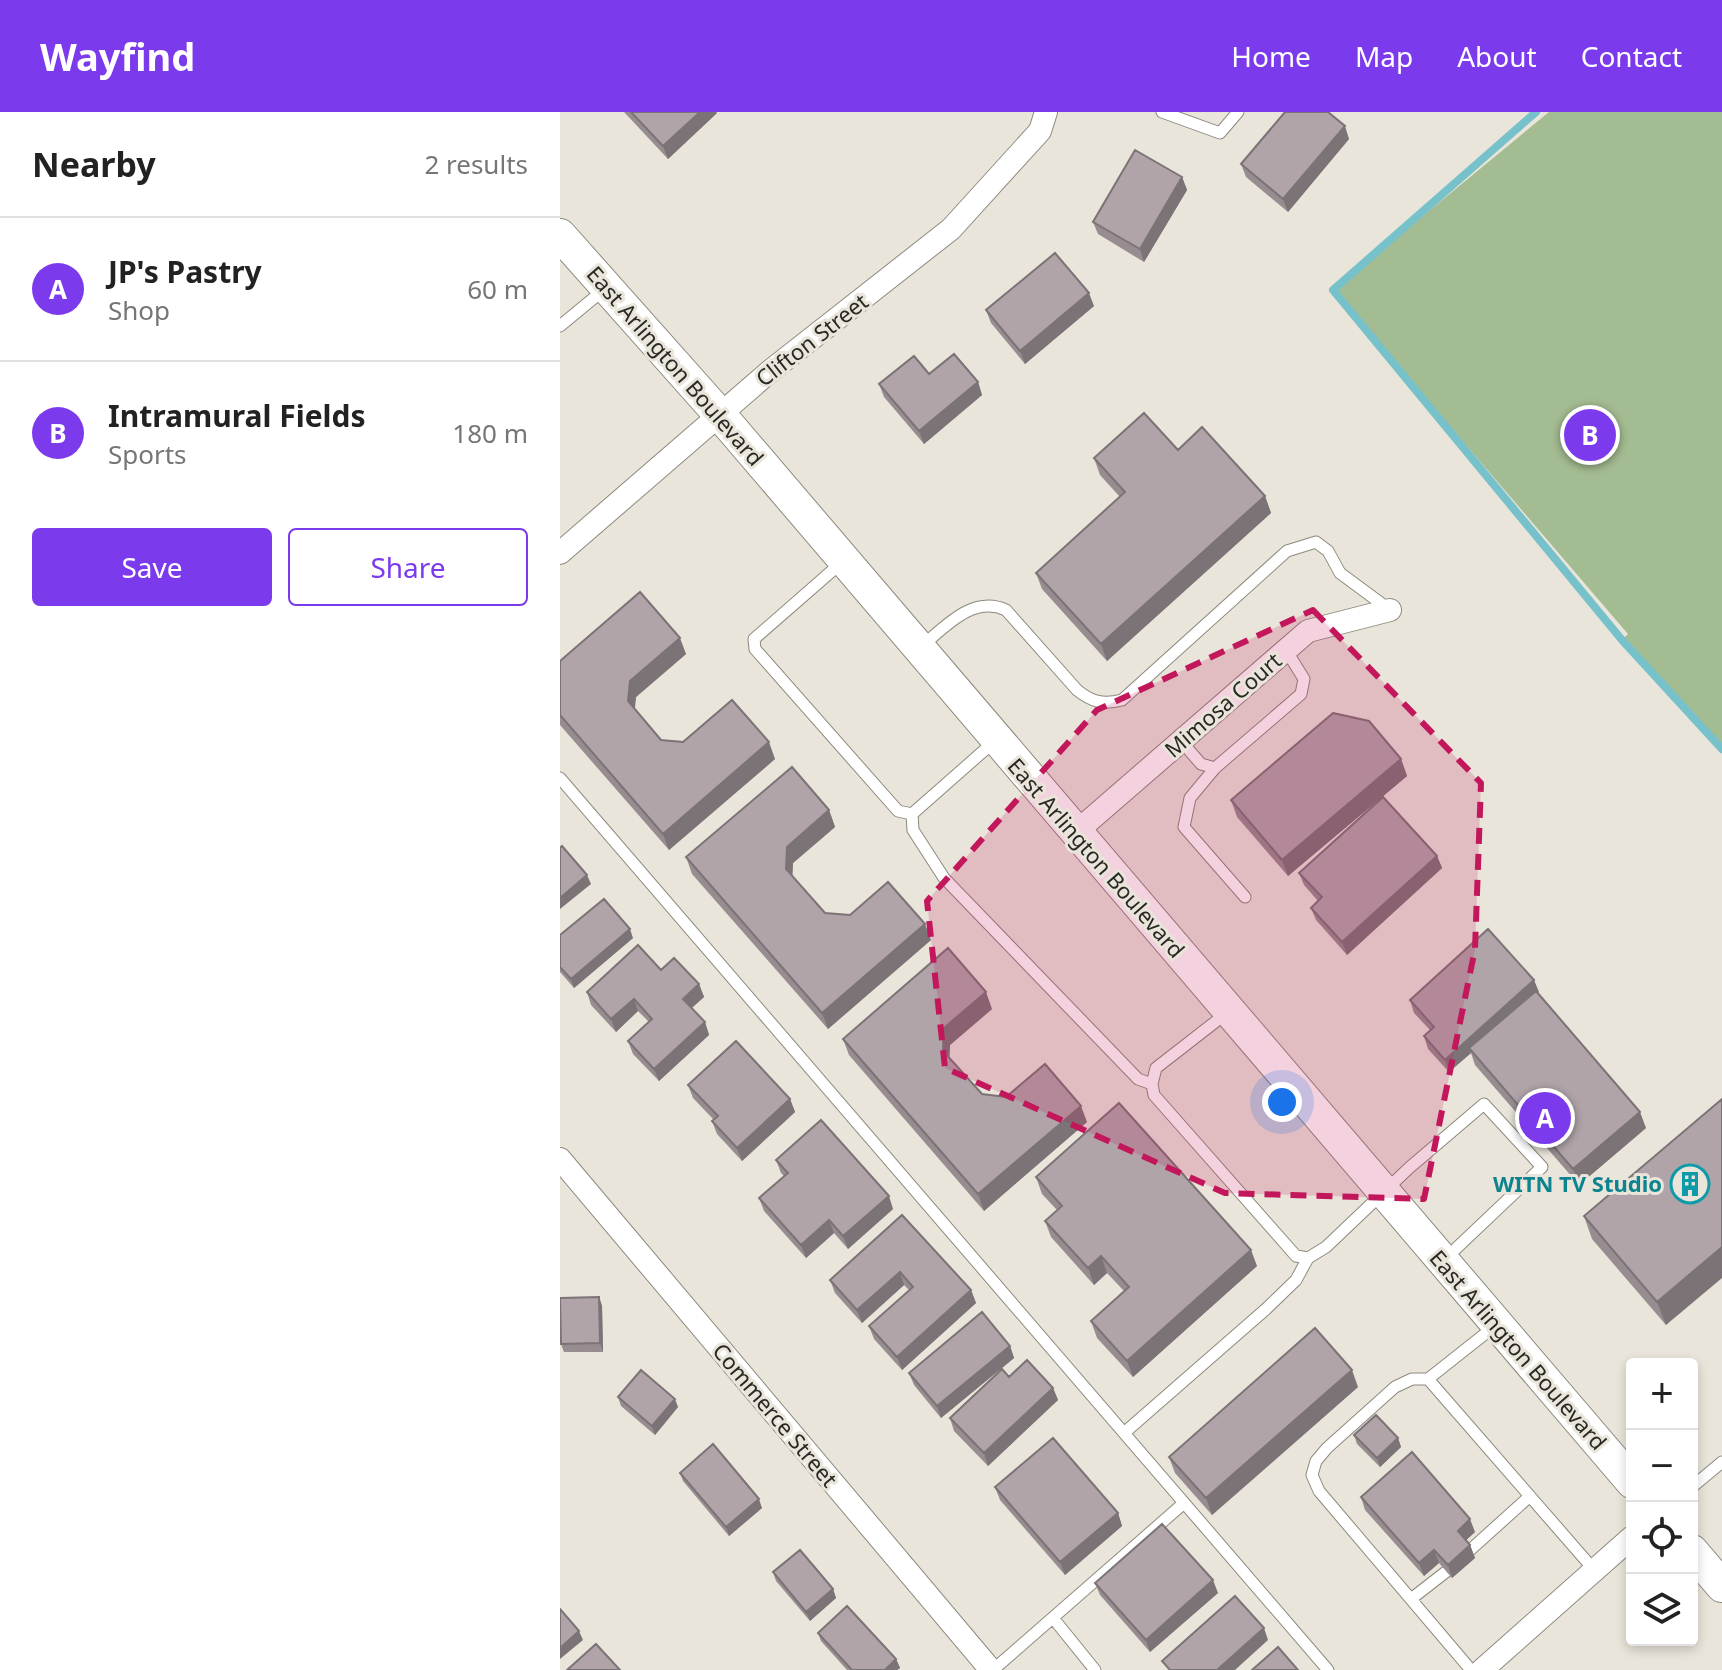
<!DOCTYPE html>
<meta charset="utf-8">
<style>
body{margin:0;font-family:"Noto Sans",sans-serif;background:#f2f2f2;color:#222}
.controls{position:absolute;right:24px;bottom:24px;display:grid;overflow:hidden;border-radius:8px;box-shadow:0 4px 12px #0003}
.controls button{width:72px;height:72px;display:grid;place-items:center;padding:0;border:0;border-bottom:2px solid #e0e0e0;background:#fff;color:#222;font:40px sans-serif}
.you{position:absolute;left:722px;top:990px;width:28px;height:28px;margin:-20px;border:6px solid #fff;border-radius:50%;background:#1a73e8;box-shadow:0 0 0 12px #1a73e833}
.badge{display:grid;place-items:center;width:52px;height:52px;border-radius:50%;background:#7c3aed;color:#fff;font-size:26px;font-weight:700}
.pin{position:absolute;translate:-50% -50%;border:4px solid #fff;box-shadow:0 2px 8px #0006}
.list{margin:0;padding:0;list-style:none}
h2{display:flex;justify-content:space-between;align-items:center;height:104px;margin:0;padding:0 32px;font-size:34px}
h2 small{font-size:26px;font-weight:400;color:#767676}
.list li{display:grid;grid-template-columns:52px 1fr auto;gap:24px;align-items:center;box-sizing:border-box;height:144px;padding:0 32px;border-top:2px solid #e0e0e0}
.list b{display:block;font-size:30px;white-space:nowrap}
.list p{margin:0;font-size:26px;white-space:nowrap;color:#767676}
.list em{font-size:26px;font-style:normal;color:#767676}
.actions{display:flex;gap:16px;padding:24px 32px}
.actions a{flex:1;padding:18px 0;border:2px solid #7c3aed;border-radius:8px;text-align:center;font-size:28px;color:#7c3aed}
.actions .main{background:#7c3aed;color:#fff}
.icon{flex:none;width:44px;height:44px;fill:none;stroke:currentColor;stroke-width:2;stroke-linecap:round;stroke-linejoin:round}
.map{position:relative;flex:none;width:1162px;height:1558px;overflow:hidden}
header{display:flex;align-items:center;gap:48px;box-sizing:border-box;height:112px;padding:0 40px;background:#7c3aed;color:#fff}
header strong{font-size:38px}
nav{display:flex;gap:44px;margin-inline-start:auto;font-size:28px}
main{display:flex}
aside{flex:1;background:#fff}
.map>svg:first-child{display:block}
.green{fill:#a4bc91}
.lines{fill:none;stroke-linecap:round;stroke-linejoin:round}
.stream{stroke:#77c2ca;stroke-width:8}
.service-casing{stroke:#8d897e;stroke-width:13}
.minor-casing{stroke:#8d897e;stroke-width:24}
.secondary-casing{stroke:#8d897e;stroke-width:34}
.service{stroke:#fff;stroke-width:11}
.minor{stroke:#fff;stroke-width:22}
.secondary{stroke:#fff;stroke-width:32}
.wall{fill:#978d91}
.shaded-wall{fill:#7b7376}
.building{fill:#b0a4a9;stroke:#7b7376;stroke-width:2}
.marked{fill:#c2185b;fill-opacity:0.2;stroke:#c2185b;stroke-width:6;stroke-dasharray:16 10;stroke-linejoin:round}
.labels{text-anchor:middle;stroke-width:6;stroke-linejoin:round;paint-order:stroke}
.street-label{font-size:22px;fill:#2a2824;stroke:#e9e5da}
.culture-label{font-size:22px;font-weight:bold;fill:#0d838f;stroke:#e9e5da;text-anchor:end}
</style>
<header>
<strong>Wayfind</strong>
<nav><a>Home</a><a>Map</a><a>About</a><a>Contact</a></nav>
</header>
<main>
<aside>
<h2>Nearby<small>2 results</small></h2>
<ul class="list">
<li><span class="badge">A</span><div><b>JP's Pastry</b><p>Shop</p></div><em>60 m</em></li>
<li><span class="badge">B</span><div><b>Intramural Fields</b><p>Sports</p></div><em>180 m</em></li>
</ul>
<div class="actions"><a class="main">Save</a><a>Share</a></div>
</aside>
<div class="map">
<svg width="1162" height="1558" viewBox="0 0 1162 1558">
<rect width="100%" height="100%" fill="#e9e5da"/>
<path class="green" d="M989,0H1162V637L1062,528L1068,522L773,178Z"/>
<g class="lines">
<path class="stream" d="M976,0L773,178L1062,528L1162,637"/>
<defs>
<path id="service" d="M602,0L660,21L678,0
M0,214L46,176
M281,451L194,527L195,537L338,699L352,702
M362,534C386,514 413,483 446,498L517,578C532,590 543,593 562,588L727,439L756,430L768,439L780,461L830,498
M436,628L352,702L353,718L384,766L578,967L592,972
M621,629L641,652L655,656
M0,666L768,1558
M685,785L624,715L630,686L655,656L741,582L744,567L726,538
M668,900L596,956L592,972L594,983L736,1144L748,1146L766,1135L849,1056L924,992L982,1055L886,1146
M868,1267L1035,1459
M564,1321L706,1197L736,1168L748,1146
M1132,1375L1162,1350
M909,1439L970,1384
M851,1487L887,1459
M493,1506L535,1558
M433,1558L624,1391
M911,1558L759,1379L752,1363L756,1349L767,1336L835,1275L852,1267H868L935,1214"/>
<path id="minor" d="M0,441L209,260L391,117L480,19L486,0
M515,721L748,519L830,498
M0,1047L431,1558
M922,1558L1072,1425"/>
<path id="secondary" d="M0,123L161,304L1072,1370
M1132,1439L1162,1474"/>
</defs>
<use href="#service" class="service-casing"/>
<use href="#minor" class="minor-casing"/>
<use href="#secondary" class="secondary-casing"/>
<use href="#service" class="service"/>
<use href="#minor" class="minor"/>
<use href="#secondary" class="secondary"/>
</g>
<path class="wall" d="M64,0H156L157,1L108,47Z
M789,27L728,100L686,65L681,52Z
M622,65L627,78L584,150L538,122L533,110Z
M534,194L465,252L431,211L426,198Z
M369,262L418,270L422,283L364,332L324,285L319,272Z
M618,338L705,384L711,401L547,549L482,477L476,461L560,385L540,363L534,346Z
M126,542L76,585L74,597L101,628L215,647L109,738L0,613V549Z
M841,647L847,664L728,764L677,705L671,688Z
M269,698L275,715L233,751L232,764L265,801L371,828L268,917L132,762L126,745Z
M877,744L882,756L787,843L756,808L751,796L758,789L744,773L739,761Z
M0,823L73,826L14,876L0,860Z
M101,858L139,872L144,885L132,896L145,910L149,923L99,969L73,942L68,929L89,910L78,899L56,920L31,893L27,880Z
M974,868L978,881L1086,1016L1019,1073L915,953L911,941L889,960L868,937L864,924L870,918L854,901L850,888Z
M432,897L390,933L389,946L422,982L527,1010L424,1099L289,943L283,927Z
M128,973L230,987L235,1000L182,1049L157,1022L152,1009L154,1008L133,986Z
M1162,987L1106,1213L1032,1127L1024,1104Z
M216,1048L333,1097L288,1137L274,1121L246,1146L204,1099L199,1086L224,1064L221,1061Z
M476,1065L697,1154L573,1265L537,1226L531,1209L564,1179L547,1161L534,1173L491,1125L485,1109L497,1098L482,1082Z
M342,1103L411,1178L416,1191L342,1258L314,1227L309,1214L349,1178L344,1173L302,1211L275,1181L270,1168Z
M39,1185L42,1194L43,1240H4L1,1232L0,1186Z
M450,1234L454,1246L381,1306L354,1273L349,1261Z
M449,1265L493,1276L498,1288L428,1354L394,1319L390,1306Z
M798,1275L652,1403L615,1361L609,1345Z
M58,1285L118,1295L95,1323L61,1294Z
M794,1323L838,1326L841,1335L820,1355L797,1332Z
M120,1361L202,1396L169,1424L123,1369Z
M435,1375L558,1401L562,1414L505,1463L440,1388Z
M801,1385L915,1420L906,1428L910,1433L915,1446L892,1466L879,1451L864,1464L805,1398Z
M213,1460L273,1477L276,1486L250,1509L216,1469Z
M535,1471L658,1481L590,1540L540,1483Z
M258,1521L336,1547L340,1556L337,1558H287L261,1529Z"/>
<path class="shaded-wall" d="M140,0H156L157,1L108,47L103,34Z
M785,14L789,27L728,100L723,87Z
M622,65L627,78L584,150L580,137Z
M529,181L534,194L465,252L460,239Z
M418,270L422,283L364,332L359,319Z
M705,384L711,401L547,549L541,532Z
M120,526L126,542L76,585L74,606L68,589L70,569Z
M209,630L215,647L109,738L103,722Z
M841,647L847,664L728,764L722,748Z
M269,698L275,715L233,751L232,774L226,757L227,735Z
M877,744L882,756L787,843L782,830Z
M27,763L31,772L0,797V786Z
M365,812L371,828L268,917L262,901Z
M70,817L73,826L14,876L11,867Z
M974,868L979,880L912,940L909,936L911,941L889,960L885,948Z
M139,872L144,885L128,899L123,887Z
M426,880L432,897L390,933L389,955L383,939L384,916Z
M74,887L78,899L56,920L51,907Z
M145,910L149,923L99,969L94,957Z
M230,987L235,1000L182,1049L177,1036Z
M521,994L527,1010L424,1099L418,1082Z
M1080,1000L1086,1016L1019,1073L1013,1057Z
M329,1084L333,1097L288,1137L283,1124Z
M269,1108L274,1121L246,1146L241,1133Z
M1162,1135V1166L1106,1213L1097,1190Z
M691,1138L697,1154L573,1265L567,1249Z
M541,1144L547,1161L534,1173L528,1156Z
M340,1160L344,1173L302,1211L297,1198Z
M411,1178L416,1191L342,1258L337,1245Z
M39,1185L42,1194L43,1240L40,1231Z
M450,1234L454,1246L381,1306L377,1294Z
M792,1258L798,1275L652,1403L646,1386Z
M493,1276L498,1288L428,1354L424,1341Z
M115,1287L118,1295L95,1323L92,1314Z
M838,1326L841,1335L820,1355L817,1346Z
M199,1387L202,1396L169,1424L166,1415Z
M558,1401L562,1414L505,1463L500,1450Z
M910,1407L915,1420L902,1432L898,1419Z
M910,1433L915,1446L892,1466L888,1453Z
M874,1438L879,1451L864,1464L859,1451Z
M653,1468L658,1481L590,1540L586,1528Z
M273,1477L276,1486L250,1509L246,1500Z
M704,1516L708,1528L675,1558H657Z
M19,1519L23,1528L0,1547V1536Z
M336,1547L340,1556L337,1558H325Z"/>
<path class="building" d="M71,0H140L103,34Z
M725,0H768L785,14L723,87L681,52Z
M575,38L622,65L580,137L533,110Z
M495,141L529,181L460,239L426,198Z
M394,242L418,270L359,319L319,272L354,244L369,262Z
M584,301L618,338L642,315L705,384L541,532L476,461L565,380L534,346Z
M80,480L120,526L70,569L68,589L101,628L123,630L172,588L209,630L103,722L0,603V549Z
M773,601L809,609L841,647L722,748L671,688Z
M232,655L269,698L227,735L226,757L265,801L290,803L328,770L365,812L262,901L126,745Z
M823,685L877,744L782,830L751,796L762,785L739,761Z
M2,734L27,763L0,786V736Z
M44,787L70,817L11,867L0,855V823Z
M928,817L974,868L885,948L864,924L874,915L850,888Z
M78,833L101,858L114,846L139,872L123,887L145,910L94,957L68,929L92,907L74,887L51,907L27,880Z
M388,836L426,880L384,916L383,939L422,982L446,985L485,952L521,994L418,1082L283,927Z
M976,879L1080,1000L1013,1057L909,936Z
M176,929L230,987L177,1036L152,1009L158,1004L128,973Z
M1162,987V1135L1097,1190L1024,1104Z
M559,991L691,1138L567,1249L531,1209L569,1175L541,1144L528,1156L485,1109L502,1094L476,1065Z
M261,1008L329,1084L283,1124L269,1108L241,1133L199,1086L228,1061L216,1048Z
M342,1103L411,1178L337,1245L309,1214L353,1175L340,1160L297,1198L270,1168Z
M39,1185L40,1231L1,1232L0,1186Z
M422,1200L450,1234L377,1294L349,1261Z
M755,1216L792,1258L646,1386L609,1345Z
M467,1248L493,1276L424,1341L390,1306L442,1257L449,1265Z
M81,1258L115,1287L92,1314L58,1285Z
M816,1303L838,1326L817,1346L794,1323Z
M493,1326L558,1401L500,1450L435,1375Z
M153,1332L199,1387L166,1415L120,1361Z
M852,1340L910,1407L898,1419L910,1433L888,1453L874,1438L859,1451L801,1385Z
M602,1412L653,1468L586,1528L535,1471Z
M240,1438L273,1477L246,1500L213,1460Z
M675,1484L704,1516L657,1558H610L602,1549Z
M287,1494L336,1547L325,1558H292L258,1521Z
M0,1497L19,1519L0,1536Z
M36,1532L60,1558H7Z
M718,1535L738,1558H692Z"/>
<path class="marked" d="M753,498L921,671L915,837L864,1087L665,1081L385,956L367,789L537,598Z"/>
<defs>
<symbol id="building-ring" viewBox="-11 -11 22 22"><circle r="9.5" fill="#e9e5da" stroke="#0f9aa8" stroke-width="1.5"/><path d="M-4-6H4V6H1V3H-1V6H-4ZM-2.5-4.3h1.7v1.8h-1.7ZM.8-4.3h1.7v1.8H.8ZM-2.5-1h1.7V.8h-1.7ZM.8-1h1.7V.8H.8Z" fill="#0f9aa8"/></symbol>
</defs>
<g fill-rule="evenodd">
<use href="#building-ring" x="1108" y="1050" width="44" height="44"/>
</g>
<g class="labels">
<g class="street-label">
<text transform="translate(252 228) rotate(-38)" y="8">Clifton Street</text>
<text transform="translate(115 254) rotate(49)" y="8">East Arlington Boulevard</text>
<text transform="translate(663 593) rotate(-41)" y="8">Mimosa Court</text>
<text transform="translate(536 746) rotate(49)" y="8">East Arlington Boulevard</text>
<text transform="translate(958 1238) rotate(49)" y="8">East Arlington Boulevard</text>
<text transform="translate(215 1303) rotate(50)" y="8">Commerce Street</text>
</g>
<g class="culture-label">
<text x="1102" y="1080">WITN TV Studio</text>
</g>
</g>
</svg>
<div class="controls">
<button>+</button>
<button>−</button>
<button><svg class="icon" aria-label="locate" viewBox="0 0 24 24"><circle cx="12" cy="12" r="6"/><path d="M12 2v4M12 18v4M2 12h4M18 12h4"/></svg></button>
<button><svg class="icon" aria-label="layers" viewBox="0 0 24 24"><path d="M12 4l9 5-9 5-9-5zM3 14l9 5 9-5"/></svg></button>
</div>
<div class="you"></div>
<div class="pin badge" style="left:985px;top:1006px">A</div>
<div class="pin badge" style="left:1030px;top:323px">B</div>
</div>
</main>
